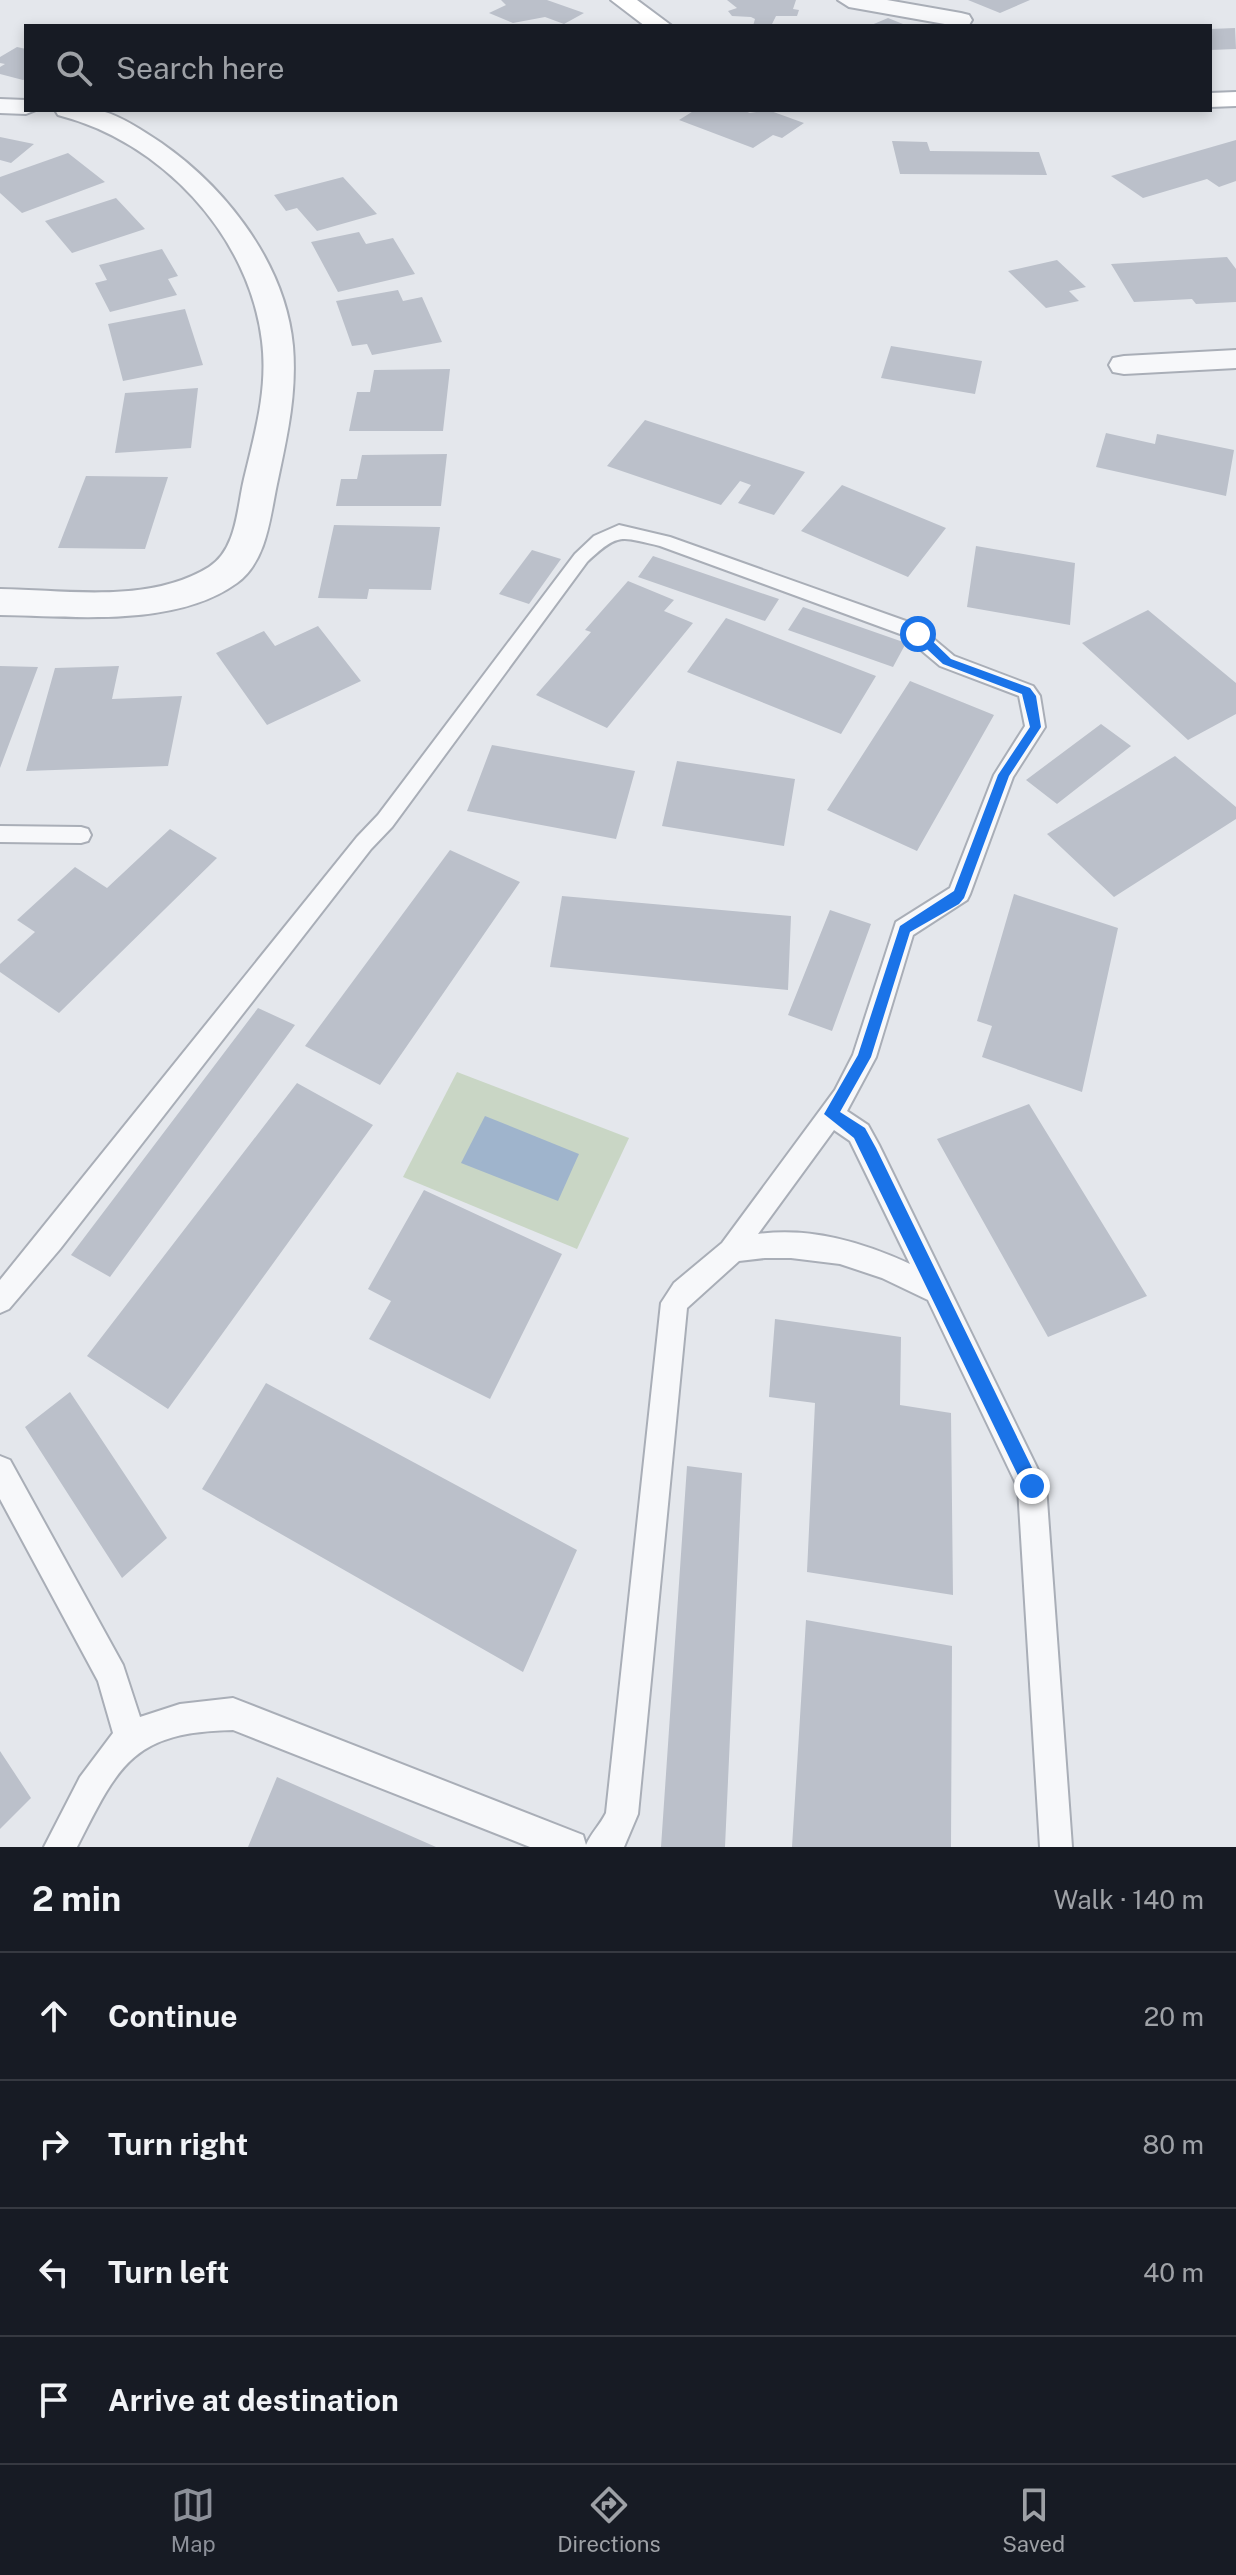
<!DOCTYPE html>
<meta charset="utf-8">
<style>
body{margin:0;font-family:"Public Sans",sans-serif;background:#242831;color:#f1f3f6}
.stop{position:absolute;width:24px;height:24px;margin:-18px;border:6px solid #1a73e8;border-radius:50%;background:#fff}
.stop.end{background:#1a73e8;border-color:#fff;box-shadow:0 2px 8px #0008}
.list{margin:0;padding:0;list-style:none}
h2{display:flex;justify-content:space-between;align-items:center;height:104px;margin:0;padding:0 32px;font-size:34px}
h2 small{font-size:26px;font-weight:400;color:#9ea1a6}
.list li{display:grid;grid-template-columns:52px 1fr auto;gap:24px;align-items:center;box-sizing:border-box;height:128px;padding:0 32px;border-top:2px solid #363941}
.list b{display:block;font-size:30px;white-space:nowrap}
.list em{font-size:26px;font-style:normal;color:#9ea1a6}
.icon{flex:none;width:44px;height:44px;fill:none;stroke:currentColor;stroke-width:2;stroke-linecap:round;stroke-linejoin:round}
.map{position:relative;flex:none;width:1236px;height:1847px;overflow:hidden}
.search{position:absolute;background:#171b24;box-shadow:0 4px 12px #0003;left:24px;right:24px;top:24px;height:88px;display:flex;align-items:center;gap:20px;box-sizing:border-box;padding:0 28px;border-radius:0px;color:#9ea1a6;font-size:30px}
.sheet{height:616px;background:#171b24}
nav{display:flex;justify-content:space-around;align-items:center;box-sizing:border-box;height:112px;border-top:2px solid #363941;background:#171b24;font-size:22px;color:#9ea1a6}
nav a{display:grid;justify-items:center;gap:4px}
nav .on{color:#8c9099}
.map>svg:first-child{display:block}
.green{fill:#c9d6c5}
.water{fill:#9fb4cc}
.building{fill:#bbc0ca}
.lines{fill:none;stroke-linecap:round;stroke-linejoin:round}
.lane-casing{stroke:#a9aeb7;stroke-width:4}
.street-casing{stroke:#a9aeb7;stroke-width:4}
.secondary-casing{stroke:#a9aeb7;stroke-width:4}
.lane{fill:#f7f8fa;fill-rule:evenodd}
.street{fill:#f7f8fa;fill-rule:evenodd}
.secondary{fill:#fff;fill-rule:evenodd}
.route{fill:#1a73e8}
</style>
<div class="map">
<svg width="1236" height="1847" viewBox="0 0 1236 1847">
<rect width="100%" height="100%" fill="#e4e7ec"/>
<path class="green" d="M457,1072L629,1138L577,1249L403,1177Z"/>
<path class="water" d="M485,1116L579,1154L558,1201L461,1163Z"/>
<path class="building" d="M501,0H547L584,13L564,24L545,17L513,23L489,13L506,5Z
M727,0H796L793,9L799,10L797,16H776L771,26H753L755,19L751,17L732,16L728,11L737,8Z
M968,0H1030L1000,13Z
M888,18L908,26H869Z
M1235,28L1236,49L1210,50V29Z
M17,47L26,49V79L23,80L0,74V67L5,64L0,63V57Z
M695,110H742L750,113L768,110L804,123L782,138L773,135L753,148L679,120Z
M0,137L34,144L11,163L0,160Z
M1236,140V181L1219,187L1207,179L1143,198L1111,176Z
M892,141L927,142L930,151L1039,152L1047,175L900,174Z
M68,153L105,182L22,213L0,193V177Z
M343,177L377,214L317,231L297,208L286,211L274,195Z
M116,198L145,229L72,253L45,221Z
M359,232L366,244L393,238L415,274L338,292L311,242Z
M162,249L178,276L168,279L177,295L110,312L95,283L107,280L99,265Z
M1227,257L1236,269V302L1196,304L1192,299L1134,302L1111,264Z
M1057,260L1086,287L1069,291L1079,301L1046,308L1008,271Z
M398,290L403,301L422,297L442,342L372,355L367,344L352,346L336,301Z
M185,309L203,365L123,381L108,324Z
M891,346L982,361L975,394L881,378Z
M450,369L443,431H349L357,392H370L374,370Z
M198,388L191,448L115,453L125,393Z
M645,420L805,472L774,515L738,503L751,485L740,481L721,505L607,466Z
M1106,433L1155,444L1157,434L1234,450L1226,496L1096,467Z
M447,454L441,506H336L341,479H357L362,455Z
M86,476L168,477L145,549L58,548Z
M842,485L946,528L908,577L801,531Z
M334,525L440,527L431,590L369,589L367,599L318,598Z
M976,546L1075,563L1070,625L967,607Z
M532,550L561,559L529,604L499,594Z
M653,556L779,599L765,621L638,577Z
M628,581L674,600L664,611L693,623L607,728L536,695L591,632L585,630Z
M803,607L906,643L893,667L788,630Z
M1148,610L1236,683V714L1188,740L1082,643Z
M726,618L876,676L841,734L687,672Z
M318,626L361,681L267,725L216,653L264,631L275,646Z
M0,666L38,667L0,768Z
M119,666L112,699L182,696L168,766L26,771L55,668Z
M910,681L994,715L917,851L827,810Z
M1101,724L1131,746L1057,804L1026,780Z
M492,745L635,771L616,839L467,811Z
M1175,756L1236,807V819L1114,897L1047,834Z
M677,761L795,779L784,846L662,826Z
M170,829L217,858L59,1013L0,972V964L35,932L17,920L75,867L107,888Z
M450,850L520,882L380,1085L305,1046Z
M1014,894L1118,928L1082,1092L982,1057L992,1026L977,1021Z
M562,896L791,916L788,990L550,967Z
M830,910L871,924L832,1031L788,1015Z
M258,1008L295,1025L110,1277L71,1255Z
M297,1083L373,1125L168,1409L87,1356Z
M1029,1104L1147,1296L1048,1337L937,1139Z
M424,1190L562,1254L490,1399L369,1339L391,1301L368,1289Z
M775,1319L901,1337L900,1405L951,1413L953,1595L807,1572L815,1403L769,1397Z
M266,1383L577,1550L523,1672L202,1489Z
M70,1392L167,1538L122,1578L25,1427Z
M687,1466L742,1473L725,1847H661Z
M806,1620L952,1646L951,1847H792Z
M0,1751L31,1798L0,1829Z
M277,1777L436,1847H248Z"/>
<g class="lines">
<defs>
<path id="lane" d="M619,525L670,537L917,625L954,656L1033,686L1040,696L1045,727L1013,777L970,894L967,900L913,935L876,1057L847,1111L868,1125L879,1145L1046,1486L1072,1847H1040L1018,1488L928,1300L882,1278L840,1264L791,1258H765L739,1261L687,1308L638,1814L624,1847H530L233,1730C133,1732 119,1764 77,1847H44L80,1777L113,1733L98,1681L0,1499V1456L10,1460L123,1665L140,1717L180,1704L233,1698L583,1835L586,1845C591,1833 600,1825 606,1813L661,1303L674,1283L722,1243L835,1090L853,1055L896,922L950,888L994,775L1025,726L1019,696L940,666L903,635L660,546C620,537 619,532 587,562L392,827L371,849L60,1249L9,1309L0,1313V1280L357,837L378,815L575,554L594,536ZM834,1130L850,1141L910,1264C862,1242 811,1227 758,1234Z
M0,826L81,827L88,829L91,835L88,841L81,843L0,842Z"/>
<path id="street" d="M838,0H887L961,13L969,15L972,20L969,25L956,26L849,7Z
M0,99L26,100V110H36L26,114L0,113Z
M55,110C68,110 84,108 97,110C114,113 132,124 146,133C219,178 285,259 293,346C297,394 287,437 277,484C270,517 267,561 237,583C175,628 73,616 0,615V589C67,590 149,604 209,567C237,549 237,508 244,479C255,433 268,389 262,341C249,235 161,141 58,115Z
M1236,350V368L1124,374L1113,372L1109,365L1113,358L1124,356Z"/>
<path id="secondary" d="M611,0H637L672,26H645Z
M1236,92V106L1210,107V93Z"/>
</defs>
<use href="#lane" class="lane-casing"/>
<use href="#street" class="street-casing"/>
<use href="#secondary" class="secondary-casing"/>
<use href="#lane" class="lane"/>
<use href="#street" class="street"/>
<use href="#secondary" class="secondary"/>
</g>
<path class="route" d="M914,631H922L951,659L1030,688L1036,696L1041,727L1009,776L964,898L959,904L910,932L871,1057L840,1112L865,1128L876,1148L1038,1480L1041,1486L1038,1492L1032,1494L1026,1492L854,1138L824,1114L858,1055L900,926L954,891L998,775L1030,727L1022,694L943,664L914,637Z"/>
</svg>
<div class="stop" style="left:918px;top:634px"></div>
<div class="stop end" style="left:1032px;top:1486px"></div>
<div class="search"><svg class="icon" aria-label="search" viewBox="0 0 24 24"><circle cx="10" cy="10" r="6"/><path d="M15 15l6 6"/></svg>Search here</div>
</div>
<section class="sheet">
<h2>2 min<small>Walk · 140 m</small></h2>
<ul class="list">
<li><svg class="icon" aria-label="ahead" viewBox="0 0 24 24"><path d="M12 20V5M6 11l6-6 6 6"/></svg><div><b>Continue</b></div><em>20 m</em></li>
<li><svg class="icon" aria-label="right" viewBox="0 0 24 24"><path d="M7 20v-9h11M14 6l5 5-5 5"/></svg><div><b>Turn right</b></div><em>80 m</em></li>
<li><svg class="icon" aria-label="left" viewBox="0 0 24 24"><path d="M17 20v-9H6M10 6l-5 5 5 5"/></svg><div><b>Turn left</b></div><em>40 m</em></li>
<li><svg class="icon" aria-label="arrive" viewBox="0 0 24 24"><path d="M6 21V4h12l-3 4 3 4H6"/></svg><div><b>Arrive at destination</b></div></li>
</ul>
</section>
<nav>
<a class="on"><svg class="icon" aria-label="map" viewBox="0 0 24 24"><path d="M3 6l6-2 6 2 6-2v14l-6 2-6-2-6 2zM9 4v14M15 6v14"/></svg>Map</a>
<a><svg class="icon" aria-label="directions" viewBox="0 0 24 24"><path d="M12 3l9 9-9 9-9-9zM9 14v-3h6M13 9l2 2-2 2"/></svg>Directions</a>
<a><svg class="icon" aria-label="saved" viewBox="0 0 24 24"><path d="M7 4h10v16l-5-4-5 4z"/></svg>Saved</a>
</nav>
